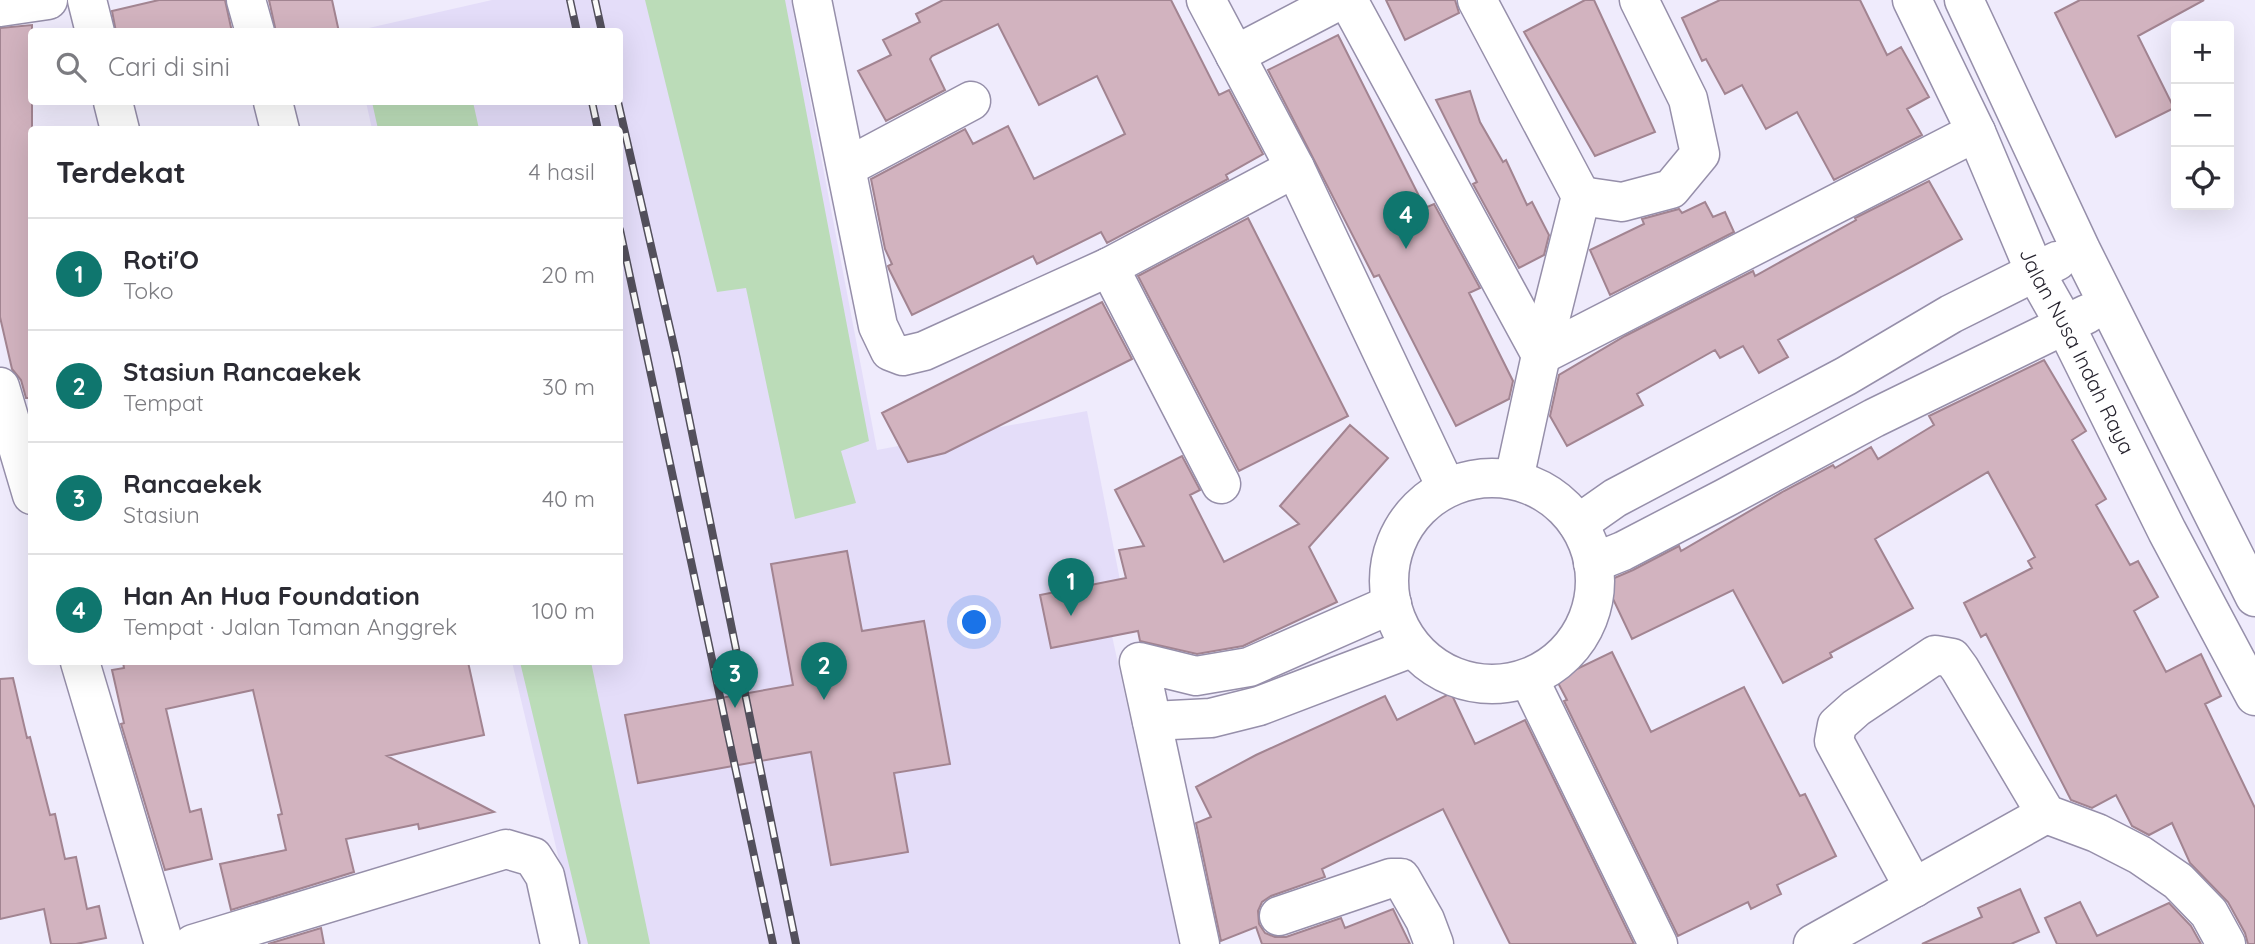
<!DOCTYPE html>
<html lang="id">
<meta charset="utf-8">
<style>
body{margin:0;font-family:Quicksand,sans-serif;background:#f7f7f7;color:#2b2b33}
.controls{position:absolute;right:21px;top:21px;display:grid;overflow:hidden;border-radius:7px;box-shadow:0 7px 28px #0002}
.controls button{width:63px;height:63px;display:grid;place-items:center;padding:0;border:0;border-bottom:2px solid #e1e1e2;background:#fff;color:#2b2b33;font:35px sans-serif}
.you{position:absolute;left:975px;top:623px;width:24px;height:24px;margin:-18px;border:5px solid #fff;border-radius:50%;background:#1a73e8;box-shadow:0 0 0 10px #1a73e833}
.badge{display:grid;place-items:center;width:46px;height:46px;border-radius:50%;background:#0f766e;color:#fff;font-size:23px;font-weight:700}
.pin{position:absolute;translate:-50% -58px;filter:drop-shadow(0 2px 4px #0008)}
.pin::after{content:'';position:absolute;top:37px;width:24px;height:21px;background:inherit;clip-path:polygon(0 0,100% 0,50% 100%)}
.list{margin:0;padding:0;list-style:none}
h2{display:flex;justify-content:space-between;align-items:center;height:91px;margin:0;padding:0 28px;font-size:30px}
h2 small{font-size:23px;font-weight:400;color:#7c7c81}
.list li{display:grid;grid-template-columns:46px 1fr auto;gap:21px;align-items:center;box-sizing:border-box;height:112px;padding:0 28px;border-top:2px solid #e1e1e2}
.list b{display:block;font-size:26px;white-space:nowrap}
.list p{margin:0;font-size:23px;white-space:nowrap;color:#7c7c81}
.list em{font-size:23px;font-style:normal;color:#7c7c81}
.icon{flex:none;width:38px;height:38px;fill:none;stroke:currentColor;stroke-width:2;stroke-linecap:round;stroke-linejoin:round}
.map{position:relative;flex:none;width:2255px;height:944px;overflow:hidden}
.search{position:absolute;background:#fff;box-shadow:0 7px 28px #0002;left:28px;top:28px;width:595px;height:77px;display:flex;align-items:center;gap:18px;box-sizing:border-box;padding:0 24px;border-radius:7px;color:#7c7c81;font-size:26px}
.panel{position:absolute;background:#fff;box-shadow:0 7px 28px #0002;left:28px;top:126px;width:595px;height:539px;border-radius:7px}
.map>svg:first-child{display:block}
.built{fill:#e4ddf9}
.green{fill:#bbdcb8}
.building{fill:#d2b3bf;stroke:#a28491;stroke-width:2}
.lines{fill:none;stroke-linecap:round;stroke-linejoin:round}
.minor-casing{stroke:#968faa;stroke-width:41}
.minor{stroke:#fff;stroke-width:38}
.rail-casing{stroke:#53505c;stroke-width:8}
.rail{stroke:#fbfbfb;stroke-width:5;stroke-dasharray:16;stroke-linecap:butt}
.labels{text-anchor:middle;stroke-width:5;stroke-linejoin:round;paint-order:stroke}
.street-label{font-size:21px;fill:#27242f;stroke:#fbfbfb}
</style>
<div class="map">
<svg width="2255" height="944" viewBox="0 0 2255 944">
<rect width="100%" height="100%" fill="#efebfc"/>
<path class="built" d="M492,0H791L877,450L1087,411L1127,616L1109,622L1179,944H579L512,662H620V130L372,129L366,102H620V32H351Z"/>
<path class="green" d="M645,0H785L869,441L841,451L856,503L795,519L746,288L717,292Z
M372,102H473L479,129H378Z
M520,662H591L650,944H588Z"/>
<path class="building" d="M159,0H225L232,32H116L112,11Z
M269,0H332L339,32H276Z
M943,0H1171L1219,95L1229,90L1263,154L1226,175L1228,179L1107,243L1101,232L1037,264L1033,256L912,315L889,269L888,266L892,264L885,249L871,179L965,129L973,144L1008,126L1034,179L1125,134L1097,76L1039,105L998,24L932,56L930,59L945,90L886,121L858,71L891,55L883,40L920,22L916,14Z
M1386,0H1455L1459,13L1405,40Z
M1585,0H1594L1655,132L1595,156L1524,32Z
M1720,0H1860L1887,55L1901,47L1929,97L1907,109L1922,135L1834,180L1797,112L1766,129L1742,85L1725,94L1706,59L1702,61L1682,18Z
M2080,0H2204L2138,36L2174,108L2116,137L2055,13Z
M32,25V398H26L21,380L12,369L0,317V28Z
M1338,35L1425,208L1434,204L1480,288L1469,293L1513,381L1509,399L1456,426L1379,275L1374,277L1268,70Z
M1470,91L1480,122L1503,162L1506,160L1527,205L1532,202L1549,235L1544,255L1519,268L1473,184L1477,182L1436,100Z
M1929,181L1962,239L1778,340L1788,357L1759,373L1743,346L1720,358L1715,350L1637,394L1643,405L1567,446L1550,416L1559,375L1625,336L1753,271L1755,276L1856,220L1855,218Z
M1705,202L1713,217L1725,212L1734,232L1610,295L1590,250L1644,224L1642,219L1679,209L1682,213Z
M1248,218L1348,416L1239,471L1138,276Z
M1102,302L1132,359L945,453L908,462L882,413Z
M2044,360L2086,431L2072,440L2106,499L2096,505L2130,565L2138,561L2158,597L2134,611L2166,672L2201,654L2221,696L2205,704L2255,808V944H2248L2245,933L2228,902L2190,863L2172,823L2149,835L2132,826L2116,795L2092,808L2071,800L1986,634L1981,637L1964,603L2032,568L2028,561L2035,557L1988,472L1875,539L1913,608L1830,653L1832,657L1783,683L1733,590L1632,639L1605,582L1633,570L1679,546L1681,551L1784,491L1833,465L1835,468L1871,447L1878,459L1934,425L1929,416Z
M1350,425L1388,458L1309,547L1337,602L1243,646L1197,654L1140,641L1138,631L1051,648L1040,595L1126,578L1119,550L1144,546L1115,490L1182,456L1200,490L1190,495L1224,562L1299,524L1280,506Z
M847,551L862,631L924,621L950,764L894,773L908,852L831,865L811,752L638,783L625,715L793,685L771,564Z
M1612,652L1651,732L1744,687L1800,796L1805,794L1836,856L1777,885L1781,894L1751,909L1748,902L1678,936L1564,701L1567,700L1556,679Z
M123,662H468L484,735L387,756L494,812L419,829L418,824L346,839L354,872L231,910L220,864L286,850L278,815L282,814L253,690L166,709L190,812L201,809L212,859L165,870L121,724L124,723L112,670L124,668Z
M13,678L27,738L30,737L50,815L55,814L65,859L76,857L87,909L99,906L106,938L76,944H51L44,909L0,919V679Z
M1451,693L1475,744L1525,720L1634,944H1510L1443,809L1322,869L1325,877L1271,896L1262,902L1258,911L1259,924L1265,933L1275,937H1286L1341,918L1345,928L1393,909L1410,944H1262L1256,927L1221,941L1196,823L1211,817L1196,787L1256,755L1385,696L1397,720Z
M2020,889L2039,932L2011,944H1922L1982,917L1978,908Z
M2080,902L2097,936L2169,903L2191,926L2201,944H2057L2045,918Z
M321,928L324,944H268Z"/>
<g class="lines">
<defs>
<g id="minor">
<path d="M87,0L95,32"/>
<path d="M246,0L255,32"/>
<path d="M812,0L878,326L890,351L903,356L924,351L1109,267L1295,168"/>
<path d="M1206,0L1295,168L1446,487"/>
<path d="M1348,0L1541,355L1976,132"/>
<path d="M1477,0L1581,196L1541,355L1514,479"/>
<path id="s1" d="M1912,0L1976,132L2035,272L2065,325L2167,531L2255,696"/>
<path d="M1964,0L2081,250L2255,597"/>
<path d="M0,7L48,0"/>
<path d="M1235,55L1340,0"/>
<path d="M113,102L120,130"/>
<path d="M273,102L280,130"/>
<path d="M847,167L971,101"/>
<path d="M1581,196L1622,202L1671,189L1700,154L1688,99L1639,0"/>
<path d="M1109,267L1221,484"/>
<path d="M0,387L32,495"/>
<circle cx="1492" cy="581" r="103"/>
<path d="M1578,524L1615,498L1846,376L1951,314L2057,261"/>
<path d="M1593,563L1623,551L1725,498L1874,418L2087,314"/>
<path d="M80,662L164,944"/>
<path d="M1529,679L1658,944"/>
<path d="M1152,721L1211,718L1259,706L1411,648"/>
<path d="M1914,888L1834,741L1837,725L1856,708L1935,655L1952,658L1960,669L2046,814L2097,833L2140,855L2178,881L2209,913L2226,944"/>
<path d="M1279,916L1391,878H1401L1425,920L1434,944"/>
<path d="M193,944L506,849L533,857L545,876L560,944"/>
<path d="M1200,944L1139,662L1196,676L1249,667L1392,604"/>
<path d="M1813,944L2046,814"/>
</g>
</defs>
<use href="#minor" class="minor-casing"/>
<use href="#minor" class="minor"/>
<defs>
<path id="rail" d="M570,0L577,32
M595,0L602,32
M592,102L598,130
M618,102L677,359L796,944
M620,230L773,944"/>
</defs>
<use href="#rail" class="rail-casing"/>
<use href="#rail" class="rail"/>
</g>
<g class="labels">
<g class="street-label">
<text dy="7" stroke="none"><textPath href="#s1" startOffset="388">Jalan Nusa Indah Raya</textPath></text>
</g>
</g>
</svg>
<div class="controls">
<button>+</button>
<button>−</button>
<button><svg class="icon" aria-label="locate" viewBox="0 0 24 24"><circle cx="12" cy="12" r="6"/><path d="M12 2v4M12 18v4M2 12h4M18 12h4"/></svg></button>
</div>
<div class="you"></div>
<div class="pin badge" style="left:1071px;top:616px">1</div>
<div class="pin badge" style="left:824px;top:700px">2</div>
<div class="pin badge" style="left:735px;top:708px">3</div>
<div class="pin badge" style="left:1406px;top:249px">4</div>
<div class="search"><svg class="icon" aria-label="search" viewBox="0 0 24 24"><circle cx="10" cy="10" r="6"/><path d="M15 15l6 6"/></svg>Cari di sini</div>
<section class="panel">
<h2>Terdekat<small>4 hasil</small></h2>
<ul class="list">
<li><span class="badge">1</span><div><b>Roti'O</b><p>Toko</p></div><em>20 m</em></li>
<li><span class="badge">2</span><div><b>Stasiun Rancaekek</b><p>Tempat</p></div><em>30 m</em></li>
<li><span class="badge">3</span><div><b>Rancaekek</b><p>Stasiun</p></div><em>40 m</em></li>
<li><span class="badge">4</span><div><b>Han An Hua Foundation</b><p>Tempat · Jalan Taman Anggrek</p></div><em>100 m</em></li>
</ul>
</section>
</div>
